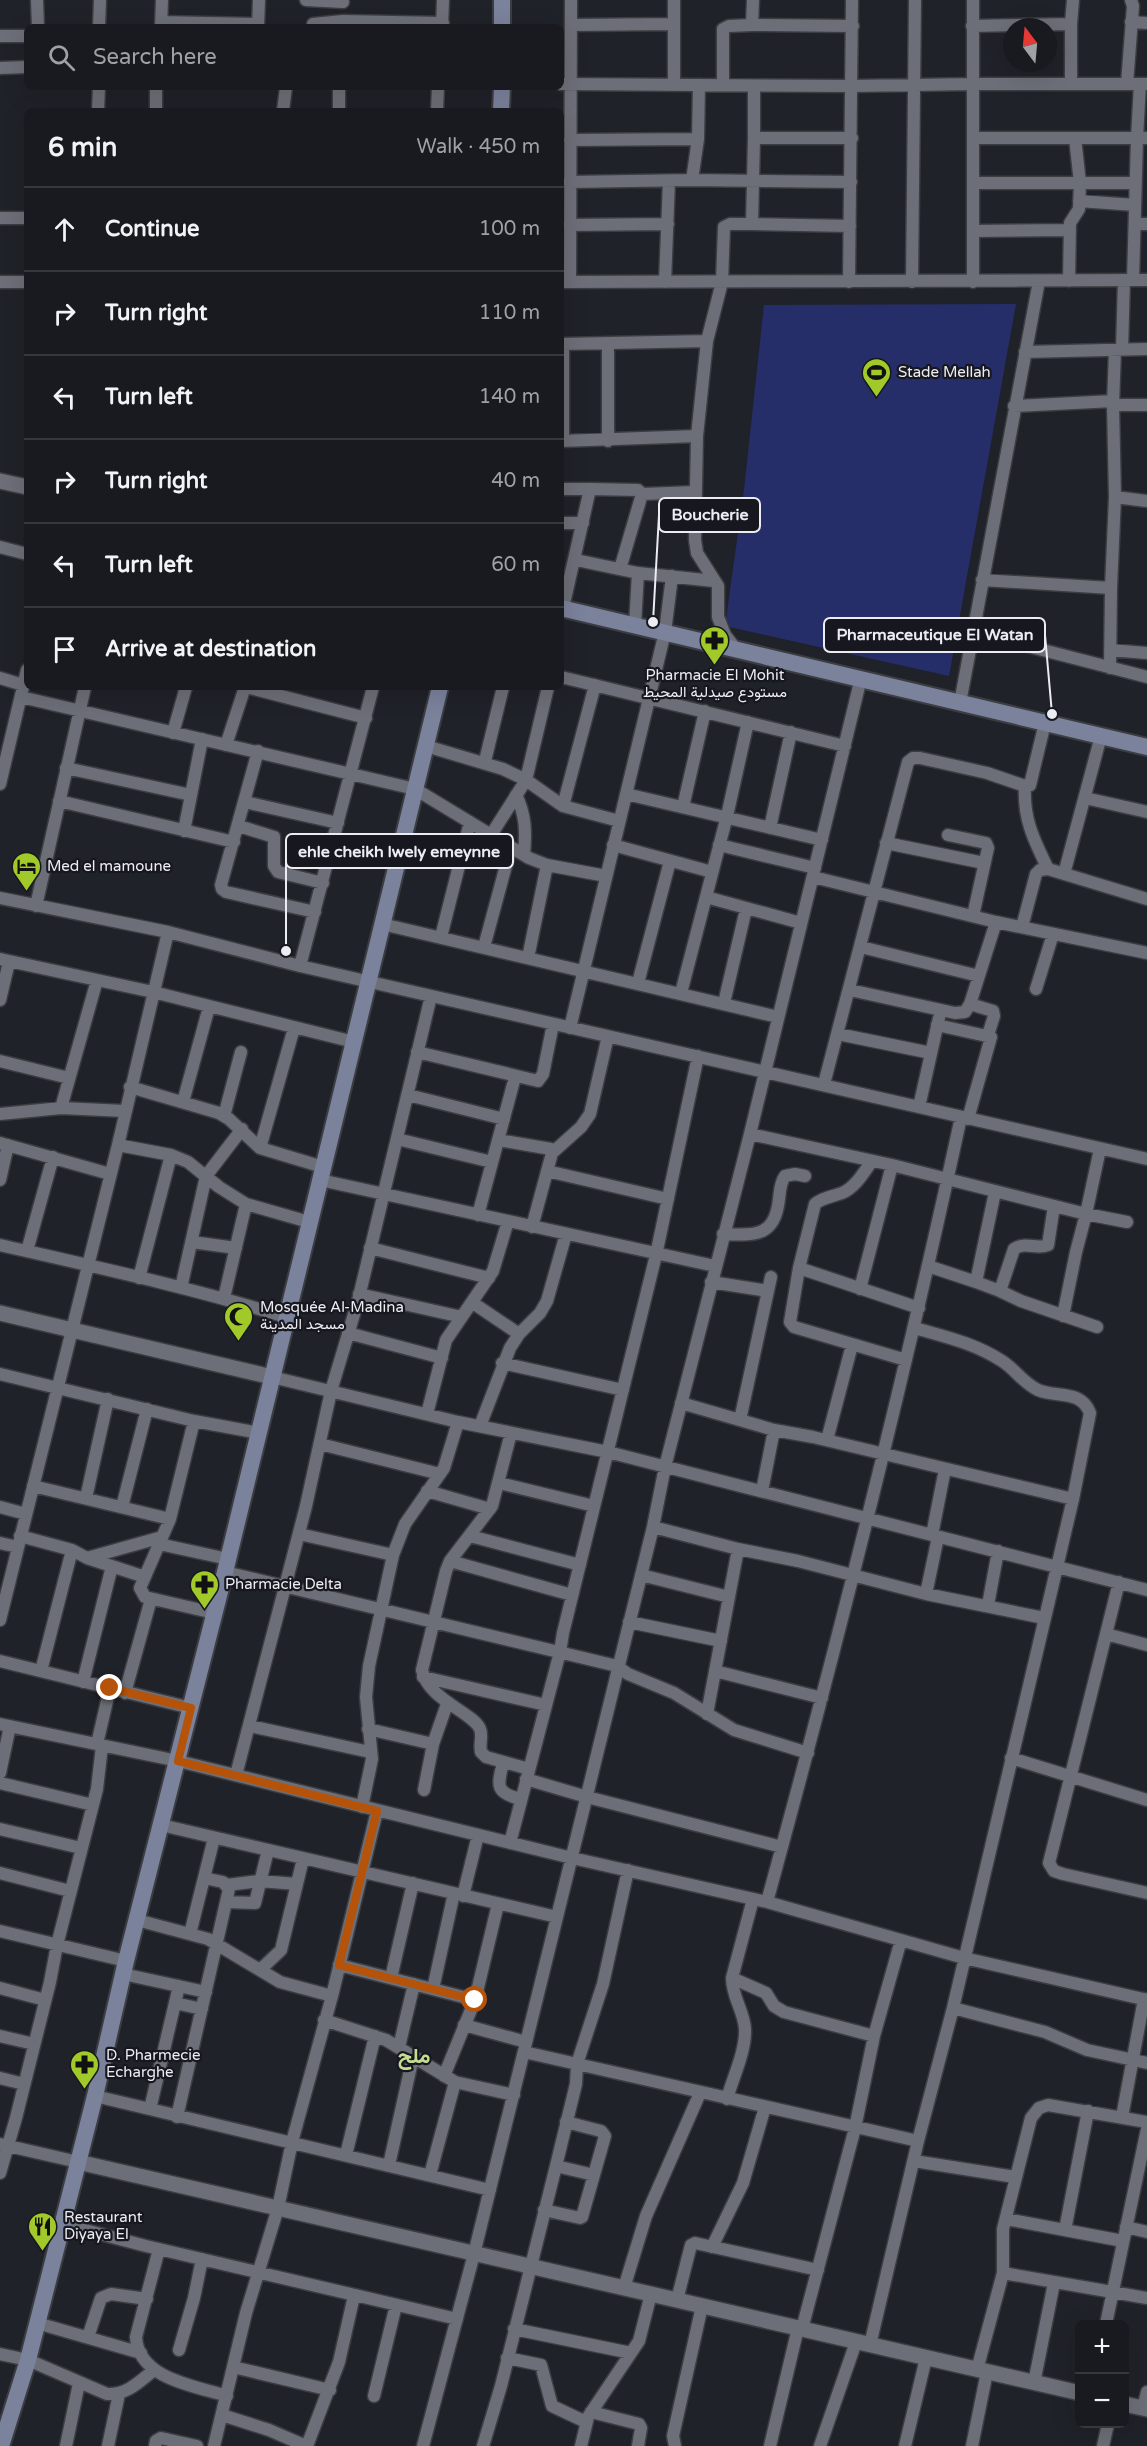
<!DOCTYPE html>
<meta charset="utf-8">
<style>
body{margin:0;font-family:"Varela Round",Vazirmatn,sans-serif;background:#212328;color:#f1f3f6}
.controls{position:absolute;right:18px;bottom:18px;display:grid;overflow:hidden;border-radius:9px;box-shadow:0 6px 24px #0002}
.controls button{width:54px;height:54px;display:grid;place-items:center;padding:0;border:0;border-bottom:2px solid #36383d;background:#181a1f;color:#f1f3f6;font:30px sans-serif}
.compass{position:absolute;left:1003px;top:18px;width:54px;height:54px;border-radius:50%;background:#181a1f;box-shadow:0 6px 24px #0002;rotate:344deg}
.stop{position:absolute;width:18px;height:18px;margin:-14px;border:4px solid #b45309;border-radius:50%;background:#fff}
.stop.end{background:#b45309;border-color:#fff;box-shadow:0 2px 6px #0008}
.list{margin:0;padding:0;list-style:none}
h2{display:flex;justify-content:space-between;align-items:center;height:78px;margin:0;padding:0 24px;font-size:26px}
h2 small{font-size:20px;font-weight:400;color:#9fa1a4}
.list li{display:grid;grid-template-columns:39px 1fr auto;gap:18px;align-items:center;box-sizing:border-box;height:84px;padding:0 24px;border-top:2px solid #36383d}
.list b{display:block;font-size:22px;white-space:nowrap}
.list em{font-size:20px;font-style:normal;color:#9fa1a4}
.icon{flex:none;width:33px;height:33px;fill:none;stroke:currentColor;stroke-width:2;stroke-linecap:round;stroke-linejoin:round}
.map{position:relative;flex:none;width:1147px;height:2446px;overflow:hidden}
.search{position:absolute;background:#181a1f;box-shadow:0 6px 24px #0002;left:24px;top:24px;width:540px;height:66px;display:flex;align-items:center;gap:15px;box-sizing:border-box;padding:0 21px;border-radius:9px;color:#9fa1a4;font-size:22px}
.panel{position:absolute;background:#181a1f;box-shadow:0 6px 24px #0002;left:24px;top:108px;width:540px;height:582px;border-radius:9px}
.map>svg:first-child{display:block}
.green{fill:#262e69}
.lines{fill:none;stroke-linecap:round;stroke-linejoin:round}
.minor-casing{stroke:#3c3d42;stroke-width:15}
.tertiary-casing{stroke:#3c3d42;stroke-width:18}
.secondary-casing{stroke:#3c3d42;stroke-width:20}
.minor{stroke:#6c6f77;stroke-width:12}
.tertiary{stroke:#6c6f77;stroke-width:15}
.secondary{stroke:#7b829c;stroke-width:16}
.route{stroke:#b45309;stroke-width:8}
.labels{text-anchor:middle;stroke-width:4.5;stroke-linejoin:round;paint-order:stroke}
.poi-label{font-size:15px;fill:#ecedf2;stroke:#17181f;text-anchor:start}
.district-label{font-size:21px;font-weight:bold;fill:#c5dd93;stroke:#17181f}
.leader{fill:none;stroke:#ecedf2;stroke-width:2}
.callout-dot{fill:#ecedf2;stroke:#17181f;stroke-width:2}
.callout{fill:#17181f;stroke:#ecedf2;stroke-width:2}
.callout-label{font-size:16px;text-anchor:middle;font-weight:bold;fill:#ecedf2}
</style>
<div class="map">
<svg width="1147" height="2446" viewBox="0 0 1147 2446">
<rect width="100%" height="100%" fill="#202229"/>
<path class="green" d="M1016,304L949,676L725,626L744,490L764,305Z"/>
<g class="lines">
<defs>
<path id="minor" d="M37,0L38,27
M306,0L343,2
M753,0L752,25L853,26
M973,0V282
M161,22L258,24
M1131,22L1147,23
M313,24L343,21L443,23
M571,25L674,24
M972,26L1071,24L1073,0
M99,27L100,0
M161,27L162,0
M258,27L259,0
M442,27L443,0
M0,36H27
M0,68L27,67
M561,84L851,86L974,84H1147
M1071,84V24
M1127,84L1133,6L1131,0
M1140,84L1137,138H1147
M674,85V0
M723,85V29L729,26L752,25
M754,86V138H852
M156,87V111
M98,111L99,87
M283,111L286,87
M339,111V87
M437,111L438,87
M754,138L752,224L850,226
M973,138H1137L1133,280
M570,140L698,139L699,85
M692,180L851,182
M569,182L692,180L698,139
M973,183H1135
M1079,201L1135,205
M0,218H27
M1135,224H1147
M569,225L668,224
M973,231L1070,230
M1069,281L1070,223L1079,209L1080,183L1075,138
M0,282H27
M561,282L1147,280
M570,282L571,0
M665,282L669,181
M849,282L852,0
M912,282L915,0
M561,344L707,341
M1115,350L1113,405L1115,497L1147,501
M1122,350L1124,280
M1025,352L1147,349
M1113,405H1147
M1014,406L1113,401
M561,441L697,436
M563,441V344
M608,441V343
M561,489H590
M642,494L695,492
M561,523H583
M0,547L27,554
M576,560L638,573L714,581
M982,580L1111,588L1110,668
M1111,588L1115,497
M563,608L590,489L638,490L642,494L620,569
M635,625L638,573
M973,632L1147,677
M735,648L725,635L718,617V586L697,553L695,540L697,436L707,341L722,282L724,227L730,224H752
M1110,650L1147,653
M561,677L845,746
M0,678L23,685
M246,687L366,718
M21,697L415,789L529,858L547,865L606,876
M960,703L1039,281
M173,733L186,687
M226,745L245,687
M426,746L503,769L526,780L563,806L619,821
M258,751L221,885L222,889L226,892L315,912
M485,761L503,687
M66,768L191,795
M0,784L27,670
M1025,786C1023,819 1034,840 1048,869
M626,794L822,840
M516,795C526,815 526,833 524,855
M1085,798L1147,812
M59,801L234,842
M245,802L338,823
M563,806L595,685
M683,807L705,711
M239,826L274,837V866L278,872L323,883
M770,828L791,732
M184,831L202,739
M491,835L526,780L548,687
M948,835L986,843L988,848L973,916
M886,843L984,863
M613,845L712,872
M719,845L815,868
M1064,874L1101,736
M813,877L996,922L1147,953
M706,897L801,923
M0,898L168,932L300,966L1147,1159
M36,906L85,687
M382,924L778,1017
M1022,927L1036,874L1040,870L1048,869L1147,899
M441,937L470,822
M484,947L511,847
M861,947L979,976
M528,958L547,865
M0,959L153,992L354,1042
M300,966L373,687
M638,983L670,861
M1036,989L1053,934
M850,990L955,1013L965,1012L970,1004L996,922
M681,993L727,816L748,722
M0,1000L9,962
M724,1003L746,909
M970,1004L993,1011L994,1016L988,1035
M937,1025L991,1037L968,1119
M570,1028L665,632L672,576
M838,1034L931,1053
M417,1052L538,1081L543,1074L553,1024
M0,1061L69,1078
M824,1084L908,762L913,758H920L987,773L1025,786L1030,785L1045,723
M130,1087L219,1113L229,1119L260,1148L323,1167
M408,1095L504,1119
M183,1102L209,1007
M919,1107L939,1018
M61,1108L97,980
M0,1114L61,1108L125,1111
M224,1116L241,1052
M750,1134L892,1165L1086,1214L1100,1149
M397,1139L492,1162
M498,1140L551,1149L552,1153L532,1227
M0,1143L110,1174
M118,1145L171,1155L188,1162L219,1187L246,1204L309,1222
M260,1148L294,1028
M552,1153L581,1127L590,1114L608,1036
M872,1161C864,1172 855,1188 842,1193C832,1197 823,1197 815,1204L799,1268L790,1322L794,1327L906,1360
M547,1171L668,1199
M0,1180L8,1145
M320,1180L715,1266
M478,1215L515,1077
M723,1234C754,1235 775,1238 779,1199C780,1191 780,1183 785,1176L795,1174L805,1176
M192,1242L236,1248
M0,1245C96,1267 192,1288 286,1317
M370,1248L489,1278
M27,1251L53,1157
M928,1266L976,1282L995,1192
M799,1268L919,1308
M139,1278L171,1155
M711,1282L768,1291
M976,1282L1000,1291L1014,1249C1026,1241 1036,1250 1048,1245L1054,1206
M181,1288L206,1176L242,1129
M860,1289L892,1165
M1000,1291L1021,1301L1097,1327
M359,1294L462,1317
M224,1298L246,1204
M473,1303L519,1334
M1063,1316L1076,1252L1086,1214L1127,1222
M915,1328C946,1337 974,1343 1002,1361C1015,1369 1023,1383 1038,1390C1056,1398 1081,1389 1090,1413L1073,1499
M348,1333L442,1358
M502,1363L623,1390
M0,1374L194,1421L259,1433
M272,1377L458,1422L608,1452L1147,1590
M681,1403L774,1430L813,1437L1073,1499L953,2008L918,2141L870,2345
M427,1414L446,1340L493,1271L508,1221
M740,1420L771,1277
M194,1421L170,1519L140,1588L145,1597L214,1613
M480,1426L510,1348L519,1334L540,1313L547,1301L566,1234
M511,1433L492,1506L450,1561L446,1571L422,1670C427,1699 474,1713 480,1729C483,1736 479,1744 481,1752L486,1757L529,1769
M827,1440L852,1345
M320,1444L440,1474
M499,1483L594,1506
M33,1486L170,1519
M427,1491L490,1509
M762,1491L774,1430
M86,1498L108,1399
M0,1507L26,1514
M122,1507L147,1409
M653,1527L738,1549L798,1561L926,1594L1044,1618
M299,1534L393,1555
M932,1535L945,1469
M20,1536L72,1550L87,1558L145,1577
M470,1536L580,1565
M0,1543L18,1547
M159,1544L228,1559
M87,1558L162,1537
M450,1561L572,1595
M225,1572L617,1666L628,1674L674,1693L734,1730L808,1753
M641,1575L729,1597
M1119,1582L1049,1863L1054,1871L1063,1874L1147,1893
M926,1594L938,1537
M988,1605L998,1551
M0,1620L118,1145L168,932
M629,1622L721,1641
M1106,1634L1147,1645
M0,1661L191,1708
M41,1671L72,1550
M715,1671L822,1698
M423,1677L546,1705
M83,1682L112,1566
M125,1693L151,1599
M707,1714L738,1549
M0,1724L178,1761L572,1858L767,1902L964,1958L1147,2000
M250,1726L370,1752
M368,1729L433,1744
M97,1744L110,1688
M1011,1758L1147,1800
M503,1762C498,1785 494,1792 520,1799
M0,1773L10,1726
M236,1775L306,1506L331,1391L358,1301L431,996
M526,1779L587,1797L782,1847
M0,1783L93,1805
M424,1790L433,1744L447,1704
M362,1807L372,1759L366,1697L369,1666L393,1555L405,1524L444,1468L458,1422
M161,1825L557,1917
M0,1829L81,1848
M510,1843L560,1652L563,1633L656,1255L698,1056
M0,1873L70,1891
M227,1885L259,1881L297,1884
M463,1896L478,1835
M226,1902L255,1903L268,1850
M767,1902C838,1642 904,1381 961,1117
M137,1920L208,1939L280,1982L332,1996
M0,1931L126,1961
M190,1934L204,1878
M339,1965L475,2000
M260,1970L281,1950L303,1859
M123,1974L206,1992
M391,1978L413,1883
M732,1978L766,1993L774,2006L784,2012L874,2036
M0,1988L45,2000
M433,1989L454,1893
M175,2003L202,2009
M953,2008L1045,2032L1087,2050L1147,2063
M324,2020L386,2040L455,2082L514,2095
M464,2025L526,2042
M0,2036L34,2044
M399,2047L414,1984
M524,2052L918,2141
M444,2076L475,2000L498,1904
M0,2078L24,2084
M95,2096L490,2190
M727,2099C733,2077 746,2051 745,2029C744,2011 732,1997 732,1978L753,1899
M150,2109L179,1986
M177,2117L229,1889L223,1882L204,1878L214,1838
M1122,2117L1144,1999
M0,2144L78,2162
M346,2155L375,2036
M914,2161L1015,2177
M389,2165L413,2057
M556,2166L594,2175
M0,2173L16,2118L50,1982L57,1945L97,1789L102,1746
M430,2175L455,2082
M544,2210L580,2218L582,2217L605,2136L601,2131L566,2122
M1006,2219L1123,2241
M62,2224L146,2246L457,2319
M1126,2227L1147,2232
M1065,2230L1088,2111
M712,2247L743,2183L765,2107
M159,2249L136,2337C138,2379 196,2386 227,2396
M1003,2273L1147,2298
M624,2288L646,2216L700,2093
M677,2300L691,2245L695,2243L818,2270
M37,2323L141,2353
M1106,2324L1147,2129
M514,2329L631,2353
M802,2329L855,2128L874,2036L901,1940
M88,2337L101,2298L111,2294L147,2299
M179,2350L194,2298L202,2259
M0,2354L28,2360L107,2394C127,2395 139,2382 154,2370
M507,2358L541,2365L552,2406L586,2422
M233,2367L330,2390
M977,2370L1003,2273V2229L1031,2118L1039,2108L1048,2105L1147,2122
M1034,2383L1054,2283
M374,2396L396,2305
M1143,2408L1147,2392
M591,2412L639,2424L641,2428L638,2446
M222,2415L269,2430L306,2446
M66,2446L79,2383
M108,2446L119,2394
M155,2446L156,2441L161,2438L197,2446
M214,2446L246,2313L278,2208L292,2142L332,1996L377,1811
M307,2446L339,2362L354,2296
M423,2446L474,2254L653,1527L665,1467L750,1134L861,678
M483,2446L501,2386L556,2166L576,2084L577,2064L603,1984L628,1870
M581,2446L588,2417L639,2341L651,2294
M675,2446L673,2436L702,2306
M770,2446L798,2328
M820,2446L856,2342
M905,2446L926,2358
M972,2446L987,2372
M1103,2446L1108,2424"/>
<path id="tertiary" d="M0,481L27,487
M0,1313L272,1377
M78,2162L1080,2393
M1124,2404L1147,2409"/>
<path id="secondary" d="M502,27V0
M501,111L502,87
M561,608L1147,747
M1,2446L28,2360L95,2096L126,1961L225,1572L440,687"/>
</defs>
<use href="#minor" class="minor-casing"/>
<use href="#tertiary" class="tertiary-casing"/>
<use href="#secondary" class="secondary-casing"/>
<use href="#minor" class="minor"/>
<use href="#tertiary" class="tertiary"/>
<use href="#secondary" class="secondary"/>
</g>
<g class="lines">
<path class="route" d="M110,1688L191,1708L178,1761L377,1811L339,1965L475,2000"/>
</g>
<defs>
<symbol id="stadium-pin" viewBox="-11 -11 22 30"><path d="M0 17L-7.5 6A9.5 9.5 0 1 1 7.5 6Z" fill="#a1c929" stroke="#17181f"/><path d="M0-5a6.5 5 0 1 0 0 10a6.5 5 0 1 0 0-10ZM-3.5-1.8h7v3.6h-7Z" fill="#111"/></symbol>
<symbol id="pharmacy-pin" viewBox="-11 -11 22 30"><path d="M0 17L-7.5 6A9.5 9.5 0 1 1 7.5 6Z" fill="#a1c929" stroke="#17181f"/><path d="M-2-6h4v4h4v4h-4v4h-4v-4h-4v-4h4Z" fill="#111"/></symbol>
<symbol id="hotel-pin" viewBox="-11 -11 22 30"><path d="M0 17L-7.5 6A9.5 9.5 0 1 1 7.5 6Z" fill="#a1c929" stroke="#17181f"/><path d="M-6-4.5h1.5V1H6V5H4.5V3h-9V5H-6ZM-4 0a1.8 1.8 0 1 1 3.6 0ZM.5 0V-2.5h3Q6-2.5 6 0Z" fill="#111"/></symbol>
<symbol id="mosque-pin" viewBox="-11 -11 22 30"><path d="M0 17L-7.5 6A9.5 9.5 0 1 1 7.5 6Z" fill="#a1c929" stroke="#17181f"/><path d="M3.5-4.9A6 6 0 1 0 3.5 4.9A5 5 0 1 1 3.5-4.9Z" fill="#111"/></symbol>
<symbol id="restaurant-pin" viewBox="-11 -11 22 30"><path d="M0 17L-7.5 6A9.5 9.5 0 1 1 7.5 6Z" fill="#a1c929" stroke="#17181f"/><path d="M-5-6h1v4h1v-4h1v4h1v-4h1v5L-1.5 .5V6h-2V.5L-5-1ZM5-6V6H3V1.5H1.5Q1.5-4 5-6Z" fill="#111"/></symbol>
</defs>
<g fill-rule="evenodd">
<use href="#stadium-pin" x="860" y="356" width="33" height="45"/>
<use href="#pharmacy-pin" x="698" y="624" width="33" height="45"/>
<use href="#hotel-pin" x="10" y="850" width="33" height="45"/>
<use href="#mosque-pin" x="222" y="1300" width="33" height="45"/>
<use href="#pharmacy-pin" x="188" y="1568" width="33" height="45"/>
<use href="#pharmacy-pin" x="68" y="2048" width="33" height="45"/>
<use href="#restaurant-pin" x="26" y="2210" width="33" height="45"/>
</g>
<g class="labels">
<g class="poi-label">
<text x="898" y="377">Stade Mellah</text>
<text x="715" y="680" text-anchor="middle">Pharmacie El Mohit<tspan x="715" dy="17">مستودع صيدلية المحيط</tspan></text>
<text x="47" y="871">Med el mamoune</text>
<text x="260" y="1312">Mosquée Al-Madina<tspan x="260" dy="17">مسجد المدينة</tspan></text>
<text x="225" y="1589">Pharmacie Delta</text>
<text x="106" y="2060">D. Pharmecie<tspan x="106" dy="17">Echarghe</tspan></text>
<text x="64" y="2222">Restaurant<tspan x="64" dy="17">Diyaya El</tspan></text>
</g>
<g class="district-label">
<text x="414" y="2063">ملح</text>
</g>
</g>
<path class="leader" d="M653 622L659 515M1052 714L1045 635M286 951L286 851"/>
<g class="callout-dot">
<circle cx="653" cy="622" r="6"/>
<circle cx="1052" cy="714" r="6"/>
<circle cx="286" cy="951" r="6"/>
</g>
<g class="callout">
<rect x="659" y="498" width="101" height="34" rx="6"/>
<rect x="824" y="618" width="221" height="34" rx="6"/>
<rect x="286" y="834" width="227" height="34" rx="6"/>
</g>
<g class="callout-label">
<text x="710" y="520">Boucherie</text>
<text x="935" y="640">Pharmaceutique El Watan</text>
<text x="399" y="857">ehle cheikh lwely emeynne</text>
</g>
</svg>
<div class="controls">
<button>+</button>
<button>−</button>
</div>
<svg class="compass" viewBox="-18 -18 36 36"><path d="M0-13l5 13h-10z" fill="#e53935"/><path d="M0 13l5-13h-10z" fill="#9fa1a4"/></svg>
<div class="stop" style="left:475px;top:2000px"></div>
<div class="stop end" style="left:110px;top:1688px"></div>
<div class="search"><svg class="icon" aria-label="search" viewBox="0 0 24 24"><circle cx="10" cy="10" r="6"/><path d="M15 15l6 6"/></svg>Search here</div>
<section class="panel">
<h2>6 min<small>Walk · 450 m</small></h2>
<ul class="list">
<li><svg class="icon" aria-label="ahead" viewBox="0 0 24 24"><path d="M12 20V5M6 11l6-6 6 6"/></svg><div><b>Continue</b></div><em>100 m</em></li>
<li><svg class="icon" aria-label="right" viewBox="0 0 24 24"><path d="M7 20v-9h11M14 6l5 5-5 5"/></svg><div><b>Turn right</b></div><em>110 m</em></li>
<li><svg class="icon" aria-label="left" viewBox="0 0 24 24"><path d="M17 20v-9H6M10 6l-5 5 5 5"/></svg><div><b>Turn left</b></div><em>140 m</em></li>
<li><svg class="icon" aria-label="right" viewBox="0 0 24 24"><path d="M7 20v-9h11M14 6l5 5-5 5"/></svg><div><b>Turn right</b></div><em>40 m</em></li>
<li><svg class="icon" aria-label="left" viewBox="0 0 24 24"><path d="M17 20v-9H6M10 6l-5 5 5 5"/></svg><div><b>Turn left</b></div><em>60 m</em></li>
<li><svg class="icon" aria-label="arrive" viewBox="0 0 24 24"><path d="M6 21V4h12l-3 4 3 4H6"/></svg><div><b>Arrive at destination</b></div></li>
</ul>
</section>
</div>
